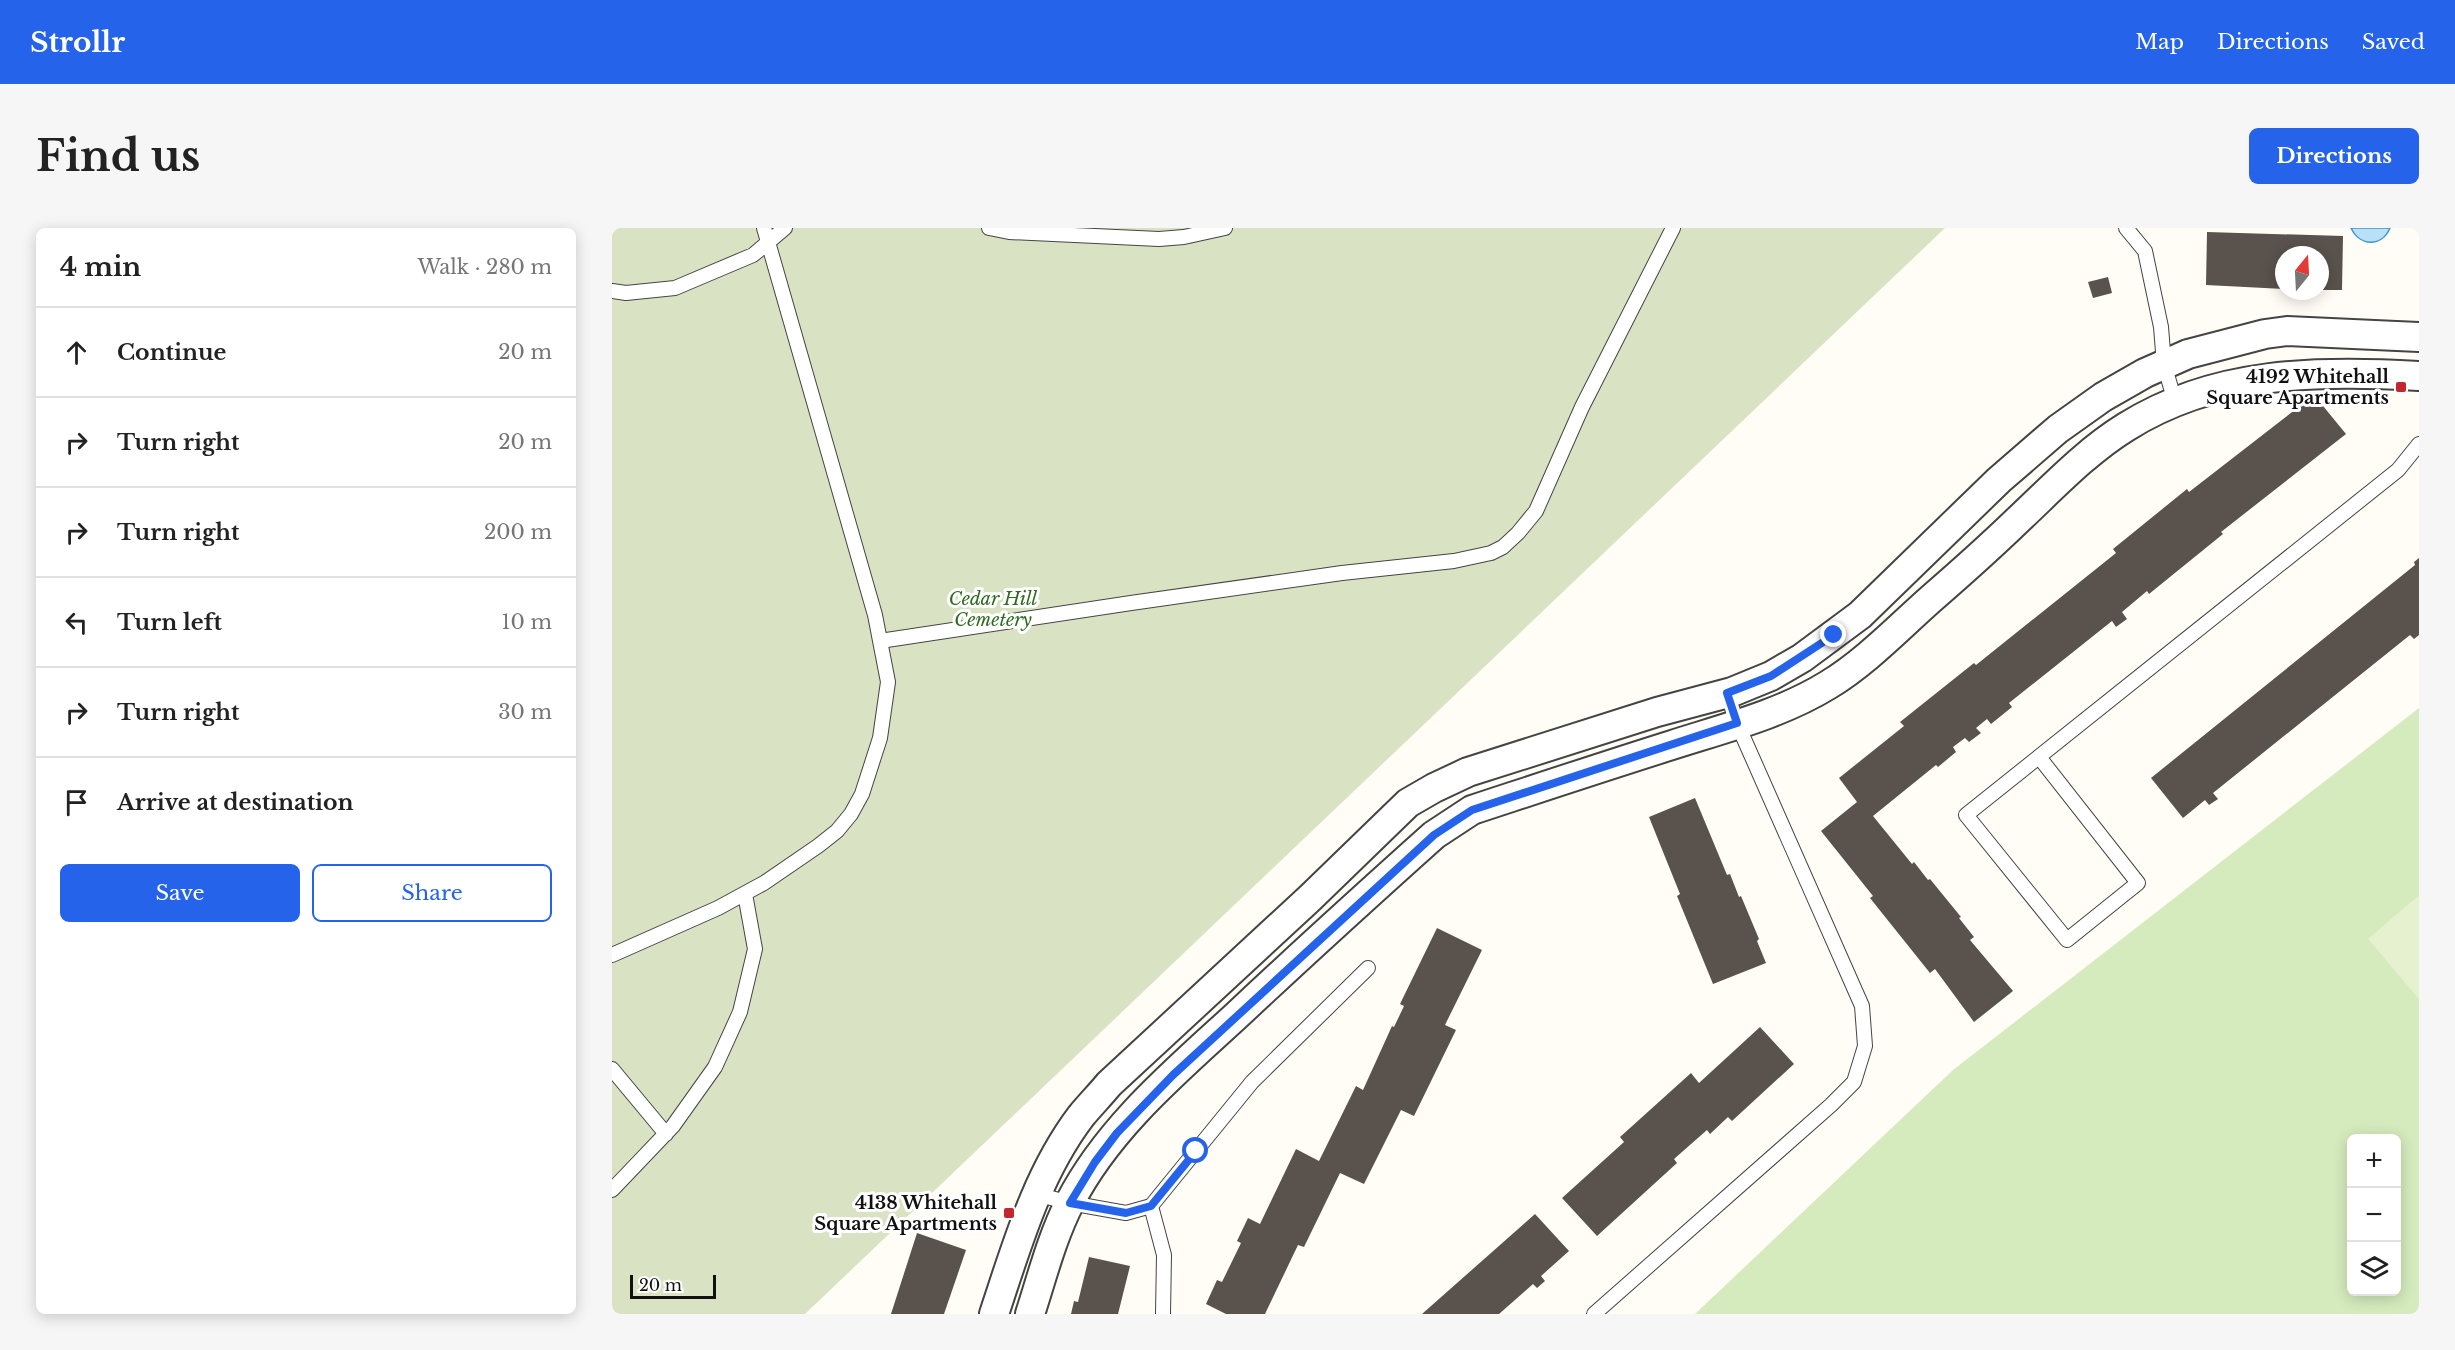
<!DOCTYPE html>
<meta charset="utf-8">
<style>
body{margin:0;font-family:"Libre Baskerville",serif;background:#f6f6f6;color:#222}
.controls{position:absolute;right:18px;bottom:18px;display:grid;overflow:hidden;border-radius:9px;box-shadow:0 3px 15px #0003}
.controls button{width:54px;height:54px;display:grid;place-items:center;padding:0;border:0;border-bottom:2px solid #e0e0e0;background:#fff;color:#222;font:30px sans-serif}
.compass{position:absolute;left:1663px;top:18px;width:54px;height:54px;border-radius:50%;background:#fff;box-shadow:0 3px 15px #0003;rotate:18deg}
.scale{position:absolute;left:18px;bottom:15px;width:86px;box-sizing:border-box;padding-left:6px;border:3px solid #111;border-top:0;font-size:16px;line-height:21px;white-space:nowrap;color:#111;-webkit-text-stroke:4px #fff;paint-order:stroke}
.stop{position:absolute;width:18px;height:18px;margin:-14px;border:4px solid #2563eb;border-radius:50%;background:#fff}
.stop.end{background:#2563eb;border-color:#fff;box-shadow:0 2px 6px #0008}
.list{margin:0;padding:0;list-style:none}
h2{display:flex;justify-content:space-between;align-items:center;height:78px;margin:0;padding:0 24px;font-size:26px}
h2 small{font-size:20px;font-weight:400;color:#767676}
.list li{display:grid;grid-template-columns:39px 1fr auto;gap:18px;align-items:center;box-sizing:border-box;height:90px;padding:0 24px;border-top:2px solid #e0e0e0}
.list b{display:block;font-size:22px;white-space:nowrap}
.list em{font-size:20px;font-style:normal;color:#767676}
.actions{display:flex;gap:12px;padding:18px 24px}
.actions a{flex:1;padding:14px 0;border:2px solid #2563eb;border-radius:9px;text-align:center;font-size:21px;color:#2563eb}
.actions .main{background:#2563eb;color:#fff}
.icon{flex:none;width:33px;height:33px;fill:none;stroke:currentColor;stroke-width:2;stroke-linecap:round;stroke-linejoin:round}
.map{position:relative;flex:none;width:1807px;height:1086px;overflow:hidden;border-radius:9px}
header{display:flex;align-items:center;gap:36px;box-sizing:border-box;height:84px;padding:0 30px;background:#2563eb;color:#fff}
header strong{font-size:28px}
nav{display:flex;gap:33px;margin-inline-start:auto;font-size:21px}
.intro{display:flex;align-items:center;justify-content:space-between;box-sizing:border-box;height:144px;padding:0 36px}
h1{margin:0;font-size:42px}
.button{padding:15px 27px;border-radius:9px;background:#2563eb;color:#fff;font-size:21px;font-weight:700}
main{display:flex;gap:36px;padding:0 36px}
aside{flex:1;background:#fff;border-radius:9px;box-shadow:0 3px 15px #0003}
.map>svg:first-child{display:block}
.green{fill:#d5ebbd;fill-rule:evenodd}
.cemetery{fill:#d9e3c4}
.pitch{fill:#e6f2cf}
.water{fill:#b9e0f7;stroke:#3f96cf;stroke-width:1.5}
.building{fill:#5a524d}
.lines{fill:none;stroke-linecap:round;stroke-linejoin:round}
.lane-casing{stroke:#444;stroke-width:16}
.street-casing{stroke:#444;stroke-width:32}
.lane{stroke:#fff;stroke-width:14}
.street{stroke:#fff;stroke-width:28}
.route{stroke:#2563eb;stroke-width:8}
.poi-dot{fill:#c4262e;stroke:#fff;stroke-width:2}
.labels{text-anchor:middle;stroke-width:6;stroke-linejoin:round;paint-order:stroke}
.poi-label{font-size:18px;font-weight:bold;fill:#111;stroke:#fff;text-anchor:end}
.park-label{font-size:18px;font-style:italic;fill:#2f6b1f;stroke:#fff}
</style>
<header>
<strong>Strollr</strong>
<nav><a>Map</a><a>Directions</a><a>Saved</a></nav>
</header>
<div class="intro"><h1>Find us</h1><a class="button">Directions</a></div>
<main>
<aside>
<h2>4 min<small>Walk · 280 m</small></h2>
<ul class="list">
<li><svg class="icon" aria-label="ahead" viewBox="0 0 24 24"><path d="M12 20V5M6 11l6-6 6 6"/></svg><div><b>Continue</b></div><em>20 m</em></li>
<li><svg class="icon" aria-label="right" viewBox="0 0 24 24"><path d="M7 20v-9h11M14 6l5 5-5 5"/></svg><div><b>Turn right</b></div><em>20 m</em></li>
<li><svg class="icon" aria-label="right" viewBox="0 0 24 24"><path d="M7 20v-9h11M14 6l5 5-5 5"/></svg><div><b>Turn right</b></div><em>200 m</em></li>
<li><svg class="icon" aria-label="left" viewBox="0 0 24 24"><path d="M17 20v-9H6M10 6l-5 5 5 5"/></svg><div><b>Turn left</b></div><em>10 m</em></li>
<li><svg class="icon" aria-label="right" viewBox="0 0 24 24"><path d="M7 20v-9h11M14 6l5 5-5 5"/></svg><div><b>Turn right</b></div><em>30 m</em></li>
<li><svg class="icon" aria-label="arrive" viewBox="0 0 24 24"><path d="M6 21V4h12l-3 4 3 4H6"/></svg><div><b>Arrive at destination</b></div></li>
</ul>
<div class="actions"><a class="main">Save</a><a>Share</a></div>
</aside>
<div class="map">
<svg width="1807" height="1086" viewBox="0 0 1807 1086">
<rect width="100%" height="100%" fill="#fffdf5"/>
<path class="green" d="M1807,480V1086H1083L1341,842ZM1740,910H1784V1064H1740Z"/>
<path class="cemetery" d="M0,0H1333L193,1086H0Z"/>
<path class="pitch" d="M1807,667V771L1756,711Z"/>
<path class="water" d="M1739,0H1778C1770,19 1748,19 1739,0Z"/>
<path class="building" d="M1595,4L1731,8L1730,62H1708V27H1672V61L1594,57Z
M1496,49L1500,65L1481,70L1476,54Z
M1702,167L1734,206L1609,304L1611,306L1537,366L1535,363L1510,384L1515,391L1504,399L1500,393L1397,475L1400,479L1379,496L1375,491L1364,500L1369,505L1357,514L1353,510L1341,519L1344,524L1326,539L1324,537L1261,588L1300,636L1302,634L1316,652L1318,651L1349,689L1347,690L1362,709L1358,712L1401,763L1362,794L1323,741L1318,745L1258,670L1261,668L1209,603L1245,574L1227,550L1292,498L1288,494L1362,435L1364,437L1504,325L1501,321L1575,261L1577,264Z
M1807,330V407L1802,411L1798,407L1601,565L1606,571L1597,577L1593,572L1571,590L1539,550L1803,337L1802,334Z
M1083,570L1115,647L1118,646L1127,669L1129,668L1147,711L1145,713L1154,735L1101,756L1065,668L1068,666L1037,589Z
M825,700L870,722L833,797L844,802L802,888L789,882L752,956L728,945L692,1019L686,1017L653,1086H614L594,1076L605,1052L610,1054L629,1015L625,1013L636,990L648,996L684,921L707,933L744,858L751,862L780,798L782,799L792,778L788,776Z
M1148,799L1182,836L1120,893L1116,889L1098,906L1095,902L1062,931L1065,935L985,1008L950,970L1012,914L1008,909L1079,845L1087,855Z
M923,986L957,1023L929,1048L933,1053L925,1060L921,1056L887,1086H810Z
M305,1005L354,1022L332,1086H279Z
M477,1029L518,1038L506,1086H459L462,1073L466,1074Z"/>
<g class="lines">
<defs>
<path id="lane" d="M377,0L397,4L547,11L572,9L613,0
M1514,0L1533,23L1549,99L1552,136L1563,174
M0,63L14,65L63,60L141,27L173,0
M268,413L519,375L730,345L842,333L879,325L891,319L906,305L924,283L970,179L1061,0
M1427,529L1526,655L1455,712L1354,587L1786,242L1807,216
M0,727L106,680L152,655L206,618L225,603L239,586L250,566L268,510L276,454L263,387L152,0
M0,841L54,906
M0,962L61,898L103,839L128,784L143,721L133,666
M424,966L458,975L514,985L539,978L640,854L756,740
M539,978L552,1027L551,1086
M982,1086L1219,877L1242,854L1253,818L1250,778L1125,495L1115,465"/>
<path id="street" d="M382,1086C405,1017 425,946 469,888C478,877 488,867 497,856L698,670L796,575L822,560L856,544L1045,484L1120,464L1159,448L1190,430L1248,387L1387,252L1446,201L1491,169L1533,145L1576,126L1653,106L1675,103L1807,109
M418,1086C430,1049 440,1009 458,974C496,900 563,844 624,788C689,727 755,667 822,607L860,582C927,560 993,538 1060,517C1113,500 1169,486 1216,457C1254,434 1287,399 1320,370C1350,344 1379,318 1408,290C1441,259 1475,223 1514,199C1603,143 1706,142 1807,148"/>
</defs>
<use href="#lane" class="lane-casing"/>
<use href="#street" class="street-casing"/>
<use href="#lane" class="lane"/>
<use href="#street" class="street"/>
</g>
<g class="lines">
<path class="route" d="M584,923L539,978L514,985L458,975L483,934L505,905L561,847L822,607L860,582L1125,495L1115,465L1159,448L1222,407"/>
</g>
<g class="poi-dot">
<rect x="1783" y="153" width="12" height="12" rx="3"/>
<rect x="391" y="979" width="12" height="12" rx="3"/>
</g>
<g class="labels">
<g class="poi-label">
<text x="1777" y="155">4192 Whitehall<tspan x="1777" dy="21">Square Apartments</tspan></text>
<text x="385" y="981">4138 Whitehall<tspan x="385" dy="21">Square Apartments</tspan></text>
</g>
<g class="park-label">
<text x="381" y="377">Cedar Hill<tspan x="381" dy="21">Cemetery</tspan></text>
</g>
</g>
</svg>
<div class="controls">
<button>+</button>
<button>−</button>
<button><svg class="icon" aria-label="layers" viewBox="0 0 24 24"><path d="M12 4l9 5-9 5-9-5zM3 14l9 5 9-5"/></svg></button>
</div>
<svg class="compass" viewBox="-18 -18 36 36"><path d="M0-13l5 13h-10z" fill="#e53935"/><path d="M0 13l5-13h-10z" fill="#767676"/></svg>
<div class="scale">20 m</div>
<div class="stop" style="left:584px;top:923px"></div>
<div class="stop end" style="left:1222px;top:407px"></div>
</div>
</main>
